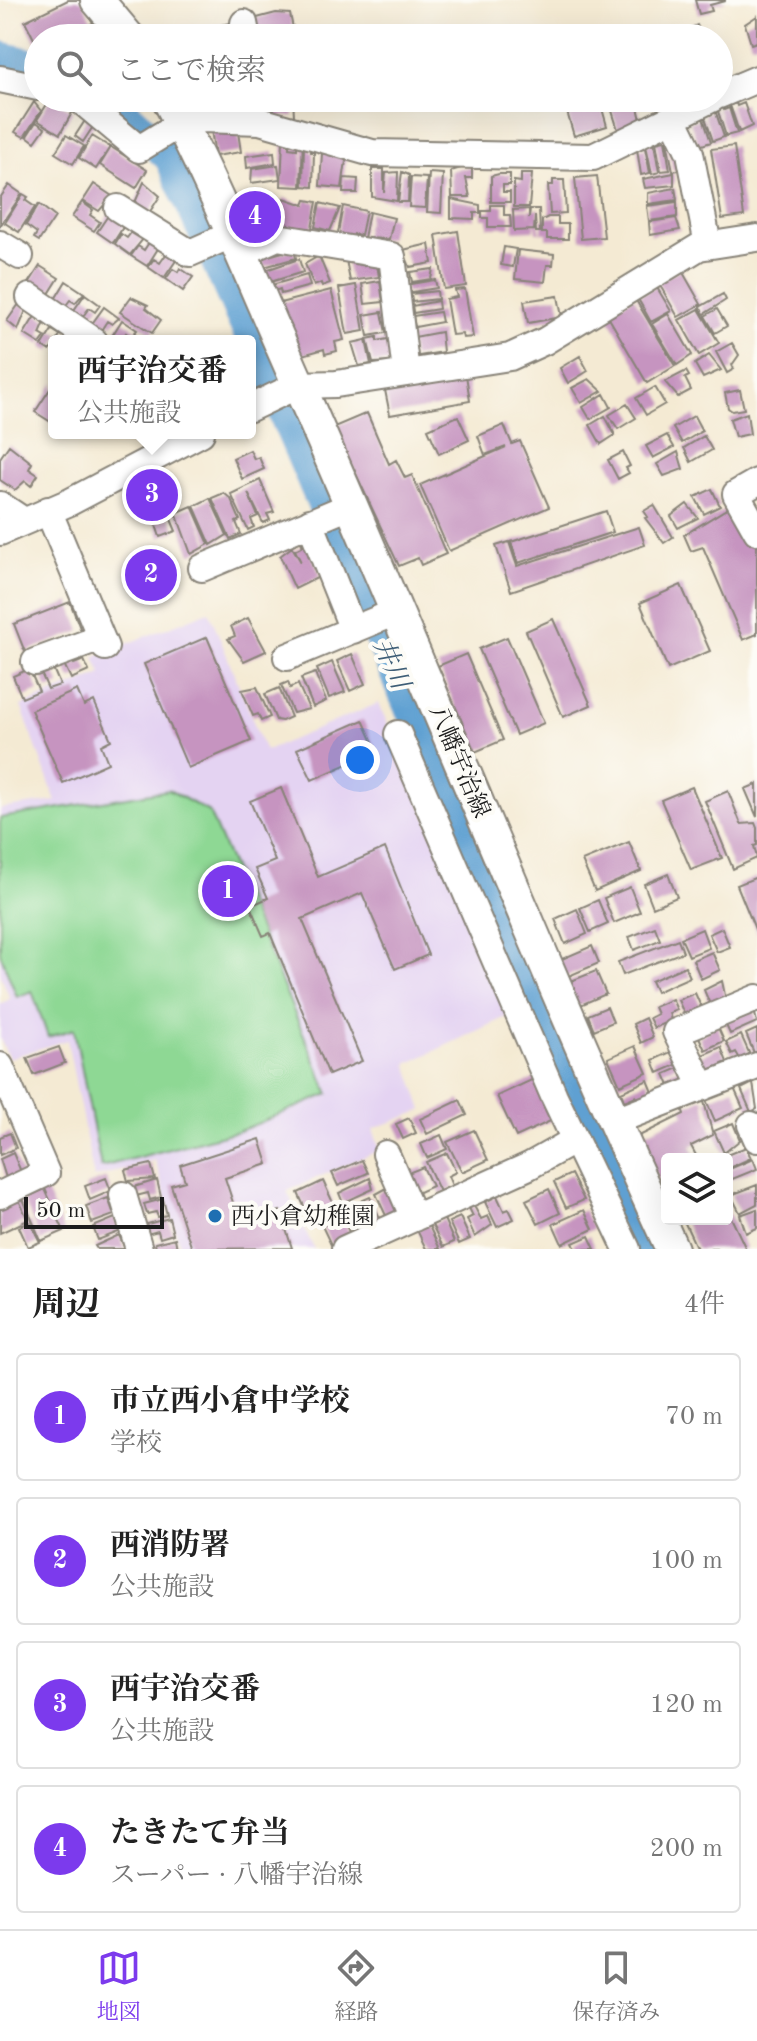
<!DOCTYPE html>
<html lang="ja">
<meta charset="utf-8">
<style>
body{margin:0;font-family:"Old Standard TT","Noto Serif JP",serif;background:#f6f6f6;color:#222}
.controls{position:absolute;right:24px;bottom:24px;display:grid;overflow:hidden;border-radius:8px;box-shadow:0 8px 32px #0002}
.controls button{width:72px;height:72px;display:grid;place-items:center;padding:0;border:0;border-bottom:2px solid #e0e0e0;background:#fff;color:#222;font:40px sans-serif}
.scale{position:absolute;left:24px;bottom:20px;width:140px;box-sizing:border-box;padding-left:8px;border:4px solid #1c1c1c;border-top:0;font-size:22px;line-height:28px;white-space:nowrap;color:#1c1c1c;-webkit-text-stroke:6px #fdfcf7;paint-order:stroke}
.you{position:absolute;left:360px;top:760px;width:28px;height:28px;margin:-20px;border:6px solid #fff;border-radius:50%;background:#1a73e8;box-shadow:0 0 0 12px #1a73e833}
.badge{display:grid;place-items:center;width:52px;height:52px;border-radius:50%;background:#7c3aed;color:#fff;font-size:26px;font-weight:700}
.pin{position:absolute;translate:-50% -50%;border:4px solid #fff;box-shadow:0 2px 8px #0006}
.popup{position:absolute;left:48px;top:335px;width:208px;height:104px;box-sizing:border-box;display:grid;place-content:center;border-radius:8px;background:#fff;filter:drop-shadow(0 2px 6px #0005);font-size:26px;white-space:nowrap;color:#767676}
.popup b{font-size:30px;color:#222}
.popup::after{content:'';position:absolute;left:50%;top:100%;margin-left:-16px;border:16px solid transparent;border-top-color:#fff}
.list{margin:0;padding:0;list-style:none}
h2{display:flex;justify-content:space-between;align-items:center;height:104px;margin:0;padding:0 32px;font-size:34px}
h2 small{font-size:26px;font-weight:400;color:#767676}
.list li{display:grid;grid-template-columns:52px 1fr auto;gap:24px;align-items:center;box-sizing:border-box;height:128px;margin:0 16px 16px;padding:0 16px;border:2px solid #e0e0e0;border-radius:8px}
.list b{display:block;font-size:30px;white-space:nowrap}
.list p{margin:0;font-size:26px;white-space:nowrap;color:#767676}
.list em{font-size:26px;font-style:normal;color:#767676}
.icon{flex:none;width:44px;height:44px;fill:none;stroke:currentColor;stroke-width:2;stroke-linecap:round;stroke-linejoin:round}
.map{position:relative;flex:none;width:757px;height:1249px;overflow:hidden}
.search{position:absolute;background:#fff;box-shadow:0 8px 32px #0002;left:24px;right:24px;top:24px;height:88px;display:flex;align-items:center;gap:20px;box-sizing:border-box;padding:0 28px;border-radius:44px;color:#767676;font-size:30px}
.sheet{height:680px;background:#fff}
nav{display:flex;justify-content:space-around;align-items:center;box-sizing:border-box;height:112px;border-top:2px solid #e0e0e0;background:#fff;font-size:22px;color:#767676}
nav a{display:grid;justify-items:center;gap:4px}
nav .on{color:#7c3aed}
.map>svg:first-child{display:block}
.built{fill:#e4d3f2}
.green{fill:#8ed894;stroke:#557a58;stroke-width:2}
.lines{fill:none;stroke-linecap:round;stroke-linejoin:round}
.river{stroke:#5fa0d2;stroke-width:34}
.building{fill:#c694c0}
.minor-casing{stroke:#888378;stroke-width:30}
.major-casing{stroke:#888378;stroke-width:36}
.minor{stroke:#fff;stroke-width:26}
.major{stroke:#fff;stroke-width:32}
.poi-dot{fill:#1f6fb2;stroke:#fdfcf7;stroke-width:3}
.labels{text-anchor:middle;stroke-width:8;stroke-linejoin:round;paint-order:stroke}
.street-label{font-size:24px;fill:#1c1c1c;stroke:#fdfcf7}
.poi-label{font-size:24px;fill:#1c1c1c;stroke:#fdfcf7;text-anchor:start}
.water-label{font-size:26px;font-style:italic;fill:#3e5e77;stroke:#fdfcf7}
</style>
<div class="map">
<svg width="757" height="1249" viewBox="0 0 757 1249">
<rect width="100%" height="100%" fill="#fdfcf7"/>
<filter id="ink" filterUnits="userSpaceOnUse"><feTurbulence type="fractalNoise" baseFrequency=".0125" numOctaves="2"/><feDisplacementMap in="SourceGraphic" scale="16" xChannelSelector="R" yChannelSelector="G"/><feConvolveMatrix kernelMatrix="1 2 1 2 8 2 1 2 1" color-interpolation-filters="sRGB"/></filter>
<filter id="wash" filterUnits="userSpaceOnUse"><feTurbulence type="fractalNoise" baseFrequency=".006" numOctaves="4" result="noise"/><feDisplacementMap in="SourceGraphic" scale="32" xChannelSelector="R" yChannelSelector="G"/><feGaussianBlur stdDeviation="1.8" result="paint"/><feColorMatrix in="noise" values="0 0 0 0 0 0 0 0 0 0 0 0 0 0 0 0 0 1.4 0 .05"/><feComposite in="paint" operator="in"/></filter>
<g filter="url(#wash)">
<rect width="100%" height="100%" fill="#f4ead3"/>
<path class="built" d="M209,611L265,751L379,703L508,1016L407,1064L423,1110L373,1129L380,1150L287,1191L314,1249H181L155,1160L94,1178L67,1040L9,1058L0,1039V1004L10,999L0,973V809L56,801L21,706L102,674L94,657Z"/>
<path class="green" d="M169,790L209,812L329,1094L242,1130L101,1167L74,1029L48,1037L32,991L17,997L0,953V818Z"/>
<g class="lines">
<path class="river" d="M0,58L38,67
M107,98L171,157L266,369L587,1118L649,1249"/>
</g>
<g id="blocks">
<path class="building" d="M68,0H82L93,23L63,38H38V47L25,21Z
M695,0H725V1L710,5L712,11L699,14Z
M276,13L290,14L293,28L254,36L253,19Z
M757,16V42L751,44L745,24Z
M232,23L234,38H211L209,27Z
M697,25L703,38H668Z
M51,98L73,111L60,134L37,120Z
M261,98H293L294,116L264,117Z
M563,98H599L607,126L574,136Z
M608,98H636L641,120L619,133Z
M34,102L41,111L24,137L15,132Z
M736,103L737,106L744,103L752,126L739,132L730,105Z
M722,106L724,110L729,108L737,133L726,136L717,108Z
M715,110L724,137L713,141L704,114Z
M88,116L96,122L83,142L75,136Z
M703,118L711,142L699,146L690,122Z
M36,122L45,128L35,142L27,136Z
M237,125L241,152L215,156L211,129Z
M66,135L84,146L73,164L55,153Z
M92,136L110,147L96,169L79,158Z
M283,140H289V148L297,149V141H303L301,187L281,186Z
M665,140L670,170L661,171L656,142Z
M675,140L684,169L673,171L667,141Z
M654,143L659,172L652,174L646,145Z
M304,144H310V152H314L313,187L303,186Z
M734,146L744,216L722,219L711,149Z
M111,147L147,170L136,188L100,165Z
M645,148L650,173L641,175L637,149Z
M274,152L275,163L247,168L246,156Z
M322,153L347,154L342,188L320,186Z
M278,165L280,179L251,183L252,169Z
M461,168H472V178H466L470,197H452L451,171Z
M372,169H384V193L386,173L398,172L397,201L372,197Z
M402,172L409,175L408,202H398Z
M429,173L443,174L441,213L427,212Z
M674,173V185L645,188L643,179Z
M499,174H510V185H503V192H510V202H491V176Z
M521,174H532L529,207H514V181L521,182Z
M597,176L604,237L581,239L575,178Z
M411,177L427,178L425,208L409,207Z
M344,178L358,179L357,193H343Z
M553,180H564L566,213L550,214L548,185H553Z
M144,182L160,196L149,213L133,207Z
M94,184L112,196L99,211L83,201Z
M9,185L22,194L0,226V198Z
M675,188L677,200L648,204V193Z
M23,194L28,197L25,200L35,207L19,232L5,223Z
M257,197L271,212L265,218L268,227L255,233L243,203Z
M284,198L304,205L306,200L317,202L311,233L278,229Z
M451,199L480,205V213H474V219L451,218Z
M82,202L93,210L90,215L100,222L94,231L72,217Z
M677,202V217L649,221L647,206Z
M320,203L340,208L330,231L315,227Z
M39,204L55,217L39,241L34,238L37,233L26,225Z
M491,205H504V215H510L511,227H488V218H482V211H491Z
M343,206L366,211L361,235L354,234L352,242L338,233Z
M529,209V218L530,209H539L540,232H536L535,216L534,230L514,231L513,210Z
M369,212L394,218L389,239L364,238Z
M109,214L125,224L113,243L97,232Z
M548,217H558V224H568V239H547V233H542V220Z
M676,218L680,230L650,235L649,222Z
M133,230L144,238L130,255L115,244L121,234L127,238Z
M458,231L466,286L444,289L436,235Z
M150,241L159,247L147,266L131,256L138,246L144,250Z
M429,244L432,263L410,267L403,250Z
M504,247L516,249L513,267L501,265Z
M294,249L296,258L264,267L261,258Z
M518,250L554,254L553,265H547L545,282L515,279Z
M167,253L177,259L164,278L148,267L154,259L160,263Z
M319,256L330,283L322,286L321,283L314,286L305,264Z
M299,259L303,272L267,283L263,271Z
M346,260L363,261L364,266L377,264L379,277L350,281Z
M40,266L59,278L47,297L28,285Z
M180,268L193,277L183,291L166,279L173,269L178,272Z
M433,269L431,279L412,282L410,272Z
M681,269L701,304L678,317L658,282Z
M307,275L310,286L281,294L280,289L274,291L272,285Z
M435,280L437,288L406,293L405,285Z
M66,281L84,293L75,303L70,300L64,308L54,301Z
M380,281L383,302L365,304L362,284Z
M356,285L364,331L347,334L339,288Z
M656,286L671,311L651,322L637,297Z
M465,289L473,337L463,338L462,334L452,335L446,299L457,297L455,290Z
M331,290L344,340L335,342L337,351L325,354L324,349L299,356L291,325L286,327L280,303Z
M437,291L438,299L412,302L411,294Z
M85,294L100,305L95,312L89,308L81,319L72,313Z
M723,294L726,300L704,314L700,307Z
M558,296L562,317L528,323L524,301Z
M131,297L148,305L146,308L161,320L152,333L120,312Z
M634,297L675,366L647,383L606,313Z
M438,301L439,309L413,313L412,306Z
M19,304L27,308L18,330L7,321Z
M104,307L119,318L112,324L107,321L100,332L91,325Z
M699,309L719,343L699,355L679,320Z
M717,309L727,326L715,333L705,316Z
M382,312L386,333L368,336L364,315Z
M440,312L442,322L415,327L413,316Z
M37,313L46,320L40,334L45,337L40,344L24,334Z
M668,314L692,355L677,365L652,324Z
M122,320L137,330L131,337L126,333L121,341H114L110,339Z
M52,330L60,335L50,351L42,346Z
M441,332L443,352L413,357L409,338Z
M377,337V341L388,339L393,362L373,363L367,339Z
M366,340L371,364L359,366L352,343Z
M732,343L739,355L732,365L734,369L727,373L716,352Z
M709,355L721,370L703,378L695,364Z
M580,356L588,371L568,383L560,368Z
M686,371L689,376L685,378L691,390L678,397L665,382Z
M466,375L470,401L390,415L385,390Z
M589,379L602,391L581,403L572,388Z
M54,383V424L35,412Z
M655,387L665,404L646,415L636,398Z
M740,390L744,409L732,411L728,408L725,393Z
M604,394L611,407L590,419L583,407Z
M627,404L636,418L618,429L609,415Z
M367,413L389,464L396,460L405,478L412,475L446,554L421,565L418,558L399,566L334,427Z
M747,413L750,434L735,437L730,419Z
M458,416L469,440L439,454L428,429Z
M605,416L615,435L601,444L590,425Z
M694,416L702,431L682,443L673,428Z
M504,425L512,444L520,441L549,507L449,551L420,485L506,447L485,455L478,436Z
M667,435L674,447L653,458L646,446Z
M704,436L712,450L691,462L684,448Z
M9,445L32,463L29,469L38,475L31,486L25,481L15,490L0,480V458Z
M250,450L254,459L259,457L264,469L242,479L233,458Z
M623,452L630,466L626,468L629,473L618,479L608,460Z
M678,452L683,469L664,476L657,464Z
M260,480L274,512L267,514L270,520L263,523L248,493L258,516L251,519L254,527L248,530L231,494Z
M153,481L164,505L153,510L141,486Z
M712,489L720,506L704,514L695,497Z
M224,493L231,499L240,520L236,522L241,534L230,539L212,498Z
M210,498L227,535L211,545L194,506Z
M687,504L698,518L678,528L671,516Z
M654,505L673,537L664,543L645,518L648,517L644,511Z
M733,505L757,545V634L743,640L703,547L691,551L684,535Z
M192,506L209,544L191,554L176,513Z
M606,511L613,532L518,563L511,542Z
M170,517L176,531L160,537L155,522Z
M639,527L645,545L511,591L496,546L509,542L517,566Z
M305,540L321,576L295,589L280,556L292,547L301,562L295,550L303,546L301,542Z
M681,585L710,651L668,669L640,603Z
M70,602L81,631L25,652L14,624Z
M248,618L266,651L244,661L228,639L235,636L231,626Z
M553,619L591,705L563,717L526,631Z
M207,637L251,741L188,768L144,664Z
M507,637L544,723L516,735L479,649Z
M352,654L365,684L350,691L337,661Z
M466,654L503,740L475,752L438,666Z
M71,659L74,664L84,660L89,671L71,679L63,662Z
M332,662L345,692L329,698L317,669Z
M52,666L60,685L48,689L40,671Z
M29,669L39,691L22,698L13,676Z
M315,673L326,701L313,707L301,678Z
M288,682L290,688L298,684L309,709L293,713L281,685Z
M257,687L270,717L261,721L258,714L253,716L242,690Z
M279,688L291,717L282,721L276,720L265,694Z
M77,690L84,706L94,701L111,740L101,745L108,763L63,783L31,710Z
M363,720L377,751L312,780L297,749Z
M757,784V817L745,789Z
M692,787L722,858L691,870L661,800Z
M281,788L318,877L385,848L428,955L395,969L362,893L302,919L362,1061L329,1075L270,933L263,936L250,906L268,898L255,869L275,861L250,801Z
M728,791L741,824L755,823L757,828V845L754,846L757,858L733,869L705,801Z
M629,842L641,871L595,891L582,861Z
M668,874L677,897L653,907L644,884Z
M757,877V934L737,885Z
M630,887L640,912L614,923L604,898Z
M598,900L608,924L590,932L580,908Z
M577,909L587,934L565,944L555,919Z
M655,927L660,940L634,950L629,937Z
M722,928L730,947L717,952L709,934Z
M702,929L709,948L689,956L681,938Z
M678,939L683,952L623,975L618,962Z
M592,946L599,963L562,979L555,962Z
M712,952L720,970L701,979L693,960Z
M685,966L690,977L656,992L651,981Z
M596,971L606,994L576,1007L566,983Z
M722,981L726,1000L711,1007L704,990Z
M695,993L702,1009L685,1016L678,1000Z
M672,999L677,1010L669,1013L671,1020L654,1028L649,1018L657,1014L654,1007Z
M607,1007L613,1022L594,1030L588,1015Z
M754,1010L757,1022L730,1034L725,1023Z
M645,1018L653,1037L641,1043L633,1024Z
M717,1025L724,1041L705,1050L699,1037Z
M757,1029V1060L746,1034Z
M741,1035L750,1055L740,1059L736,1052L732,1054L726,1042Z
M635,1046L647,1073L620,1085L608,1058Z
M59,1047L65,1063L34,1075L27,1058Z
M721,1047L727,1062L707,1071L700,1056Z
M675,1050L681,1063L658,1073L653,1060Z
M679,1068L685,1082L671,1088L665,1074Z
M538,1077L557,1118L516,1137L497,1096Z
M648,1080L655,1097L639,1103L636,1096L624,1101L621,1092Z
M753,1083L757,1109L751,1112L741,1089Z
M734,1088L743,1108L715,1121L706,1100Z
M703,1098L713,1135L691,1146L698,1159H667L664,1190L637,1137L684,1114L682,1108Z
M460,1100L467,1115L427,1134L420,1119Z
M409,1118L416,1133L403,1139L396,1124Z
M733,1123L740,1140L724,1153L714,1131Z
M474,1130L488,1160L462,1172L447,1142Z
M10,1133L16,1148L0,1155V1137Z
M441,1135L447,1149L427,1158L421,1144Z
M260,1139L268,1164L225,1178L240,1224L280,1211L292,1248L192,1249L171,1185L185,1181L180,1165Z
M746,1147L751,1158L727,1169V1159H717Z
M13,1153L22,1174L7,1181L0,1159Z
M447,1153L456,1172L448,1176L453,1188L441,1194L426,1162Z
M753,1159L757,1169L730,1180L727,1170Z
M362,1160L368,1173L338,1186L332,1173Z
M151,1164L155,1179L128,1181L125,1170Z
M423,1167L432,1186L417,1193L408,1173Z
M571,1174L584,1200L566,1208L554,1182Z
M106,1178L111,1191L90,1200L85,1186Z
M370,1178L373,1189L343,1203L339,1193Z
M157,1180L161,1197L150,1200L148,1193L136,1196L134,1187Z
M323,1181L335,1207L310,1219L298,1193Z
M757,1185V1204L740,1213L731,1195Z
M387,1188L399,1214L388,1220L376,1194Z
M45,1189L64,1231L41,1241L23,1199Z
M549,1189L560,1213L538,1224L526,1200Z
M497,1196L504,1211L509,1209L514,1219L497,1227L485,1202Z
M370,1197L381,1220L372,1224L361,1201Z
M108,1198L114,1215L92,1223L86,1206Z
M163,1199L167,1215L158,1217L156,1212L147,1214L144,1204Z
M19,1200L28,1220L0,1233V1209Z
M358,1202L369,1226L357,1232L345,1208Z
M474,1206L481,1219L488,1216L492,1225L475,1237L467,1219L473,1216L469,1208Z
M727,1209L746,1249H697L683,1219H727Z
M757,1209V1228L746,1233L740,1215Z
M584,1210L593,1229L562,1244L553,1224Z
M342,1217L352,1238L332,1247L322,1226Z
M460,1217L470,1239L459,1244L449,1222Z
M115,1218L121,1231L98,1240L93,1227Z
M169,1218L173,1234L160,1238L158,1231L147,1234L144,1225Z
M444,1219L454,1242L443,1247L432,1225Z
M30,1222L40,1242L28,1247L19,1227Z
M428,1224L440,1249H426L417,1230Z
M119,1235L125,1249H97L95,1246Z
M589,1236L595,1249H576L573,1243Z
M175,1238L177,1249H156L155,1243Z"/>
</g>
</g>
<g filter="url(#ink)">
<use href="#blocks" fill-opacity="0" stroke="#888378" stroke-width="2"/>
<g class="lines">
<defs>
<path id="minor" d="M244,23L247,38
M0,79L38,87
M719,95L757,79
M78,98L139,149L181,123L203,119L260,121L372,153L593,157L713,98
M673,118L690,153L708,245
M118,208L190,253L233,234
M0,244L20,256
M241,253L277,237L392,256L406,373
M30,297L94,341
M250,408L298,385L336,384L510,357L545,341L699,247L757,238
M757,482L736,494L757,531
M0,505L24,521
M48,510L105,647
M310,522L353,630
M0,532L70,502L201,433
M202,568L352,505
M287,657L398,611
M35,662L101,638
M398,734L554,1096L627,1249
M0,1066L46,1173L0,1195
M703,1087L676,1032L757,998
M613,1122L757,1066
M751,1125L757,1139
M386,1154L414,1218
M123,1195L139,1249
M345,1249L529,1166L575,1140"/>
<path id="major" d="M97,0L129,38
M168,98C219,195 259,297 304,397C429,680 542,968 672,1249"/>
</defs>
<use href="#minor" class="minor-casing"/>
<use href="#major" class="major-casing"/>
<use href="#minor" class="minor"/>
<use href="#major" class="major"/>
</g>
</g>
<circle class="poi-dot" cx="215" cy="1216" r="8"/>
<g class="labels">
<g class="street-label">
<text transform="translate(460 761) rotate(67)" y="8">八幡宇治線</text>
</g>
<g class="poi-label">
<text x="231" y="1224">西小倉幼稚園</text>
</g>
<g class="water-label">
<text transform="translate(392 663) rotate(66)" y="9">井川</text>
</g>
</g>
</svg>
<div class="controls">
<button><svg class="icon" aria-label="layers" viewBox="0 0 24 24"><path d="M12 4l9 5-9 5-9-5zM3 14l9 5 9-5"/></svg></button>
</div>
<div class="scale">50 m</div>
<div class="you"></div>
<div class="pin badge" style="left:228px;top:891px">1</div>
<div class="pin badge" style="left:151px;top:575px">2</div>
<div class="pin badge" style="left:152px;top:495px">3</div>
<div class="popup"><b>西宇治交番</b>公共施設</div>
<div class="pin badge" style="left:255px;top:217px">4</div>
<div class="search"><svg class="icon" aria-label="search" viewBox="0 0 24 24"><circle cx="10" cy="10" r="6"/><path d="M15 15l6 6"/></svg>ここで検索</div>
</div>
<section class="sheet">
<h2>周辺<small>4件</small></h2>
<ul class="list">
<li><span class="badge">1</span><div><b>市立西小倉中学校</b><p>学校</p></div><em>70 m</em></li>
<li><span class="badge">2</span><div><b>西消防署</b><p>公共施設</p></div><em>100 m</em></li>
<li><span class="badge">3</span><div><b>西宇治交番</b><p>公共施設</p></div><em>120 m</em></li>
<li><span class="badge">4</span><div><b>たきたて弁当</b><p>スーパー · 八幡宇治線</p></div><em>200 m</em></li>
</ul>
</section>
<nav>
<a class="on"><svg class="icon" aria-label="map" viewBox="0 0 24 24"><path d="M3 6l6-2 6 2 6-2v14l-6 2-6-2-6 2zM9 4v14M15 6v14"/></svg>地図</a>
<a><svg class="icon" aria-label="directions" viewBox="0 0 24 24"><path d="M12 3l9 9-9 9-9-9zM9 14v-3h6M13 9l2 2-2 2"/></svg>経路</a>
<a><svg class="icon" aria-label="saved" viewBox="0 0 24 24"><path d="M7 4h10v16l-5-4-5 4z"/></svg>保存済み</a>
</nav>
